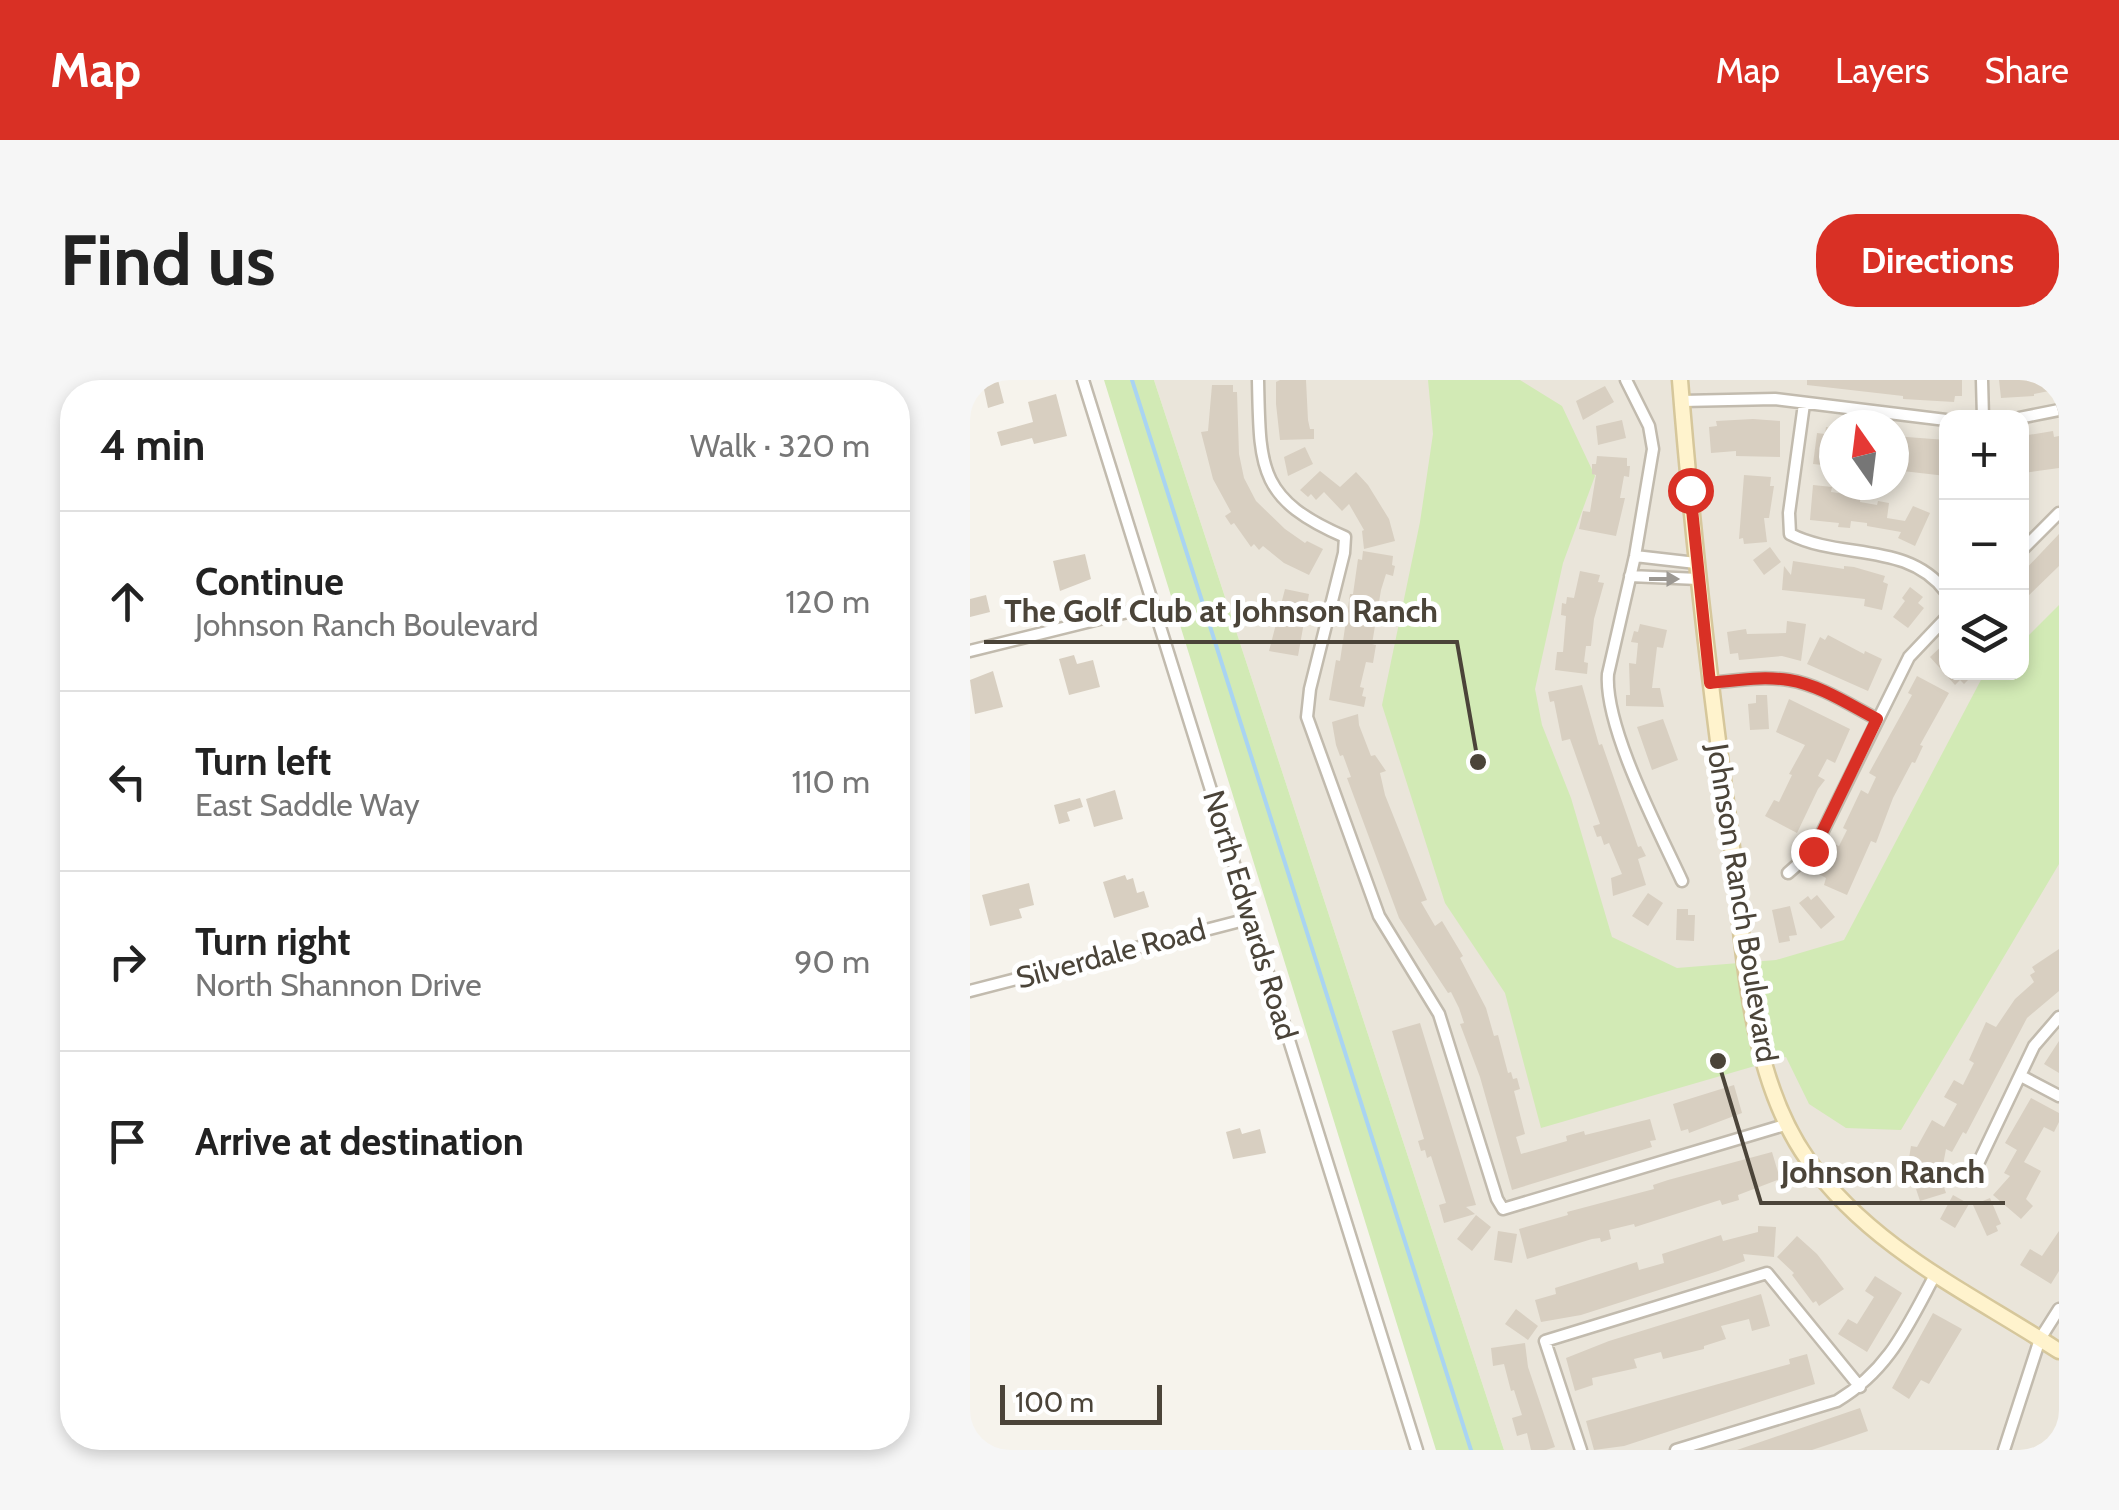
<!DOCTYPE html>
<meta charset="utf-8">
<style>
body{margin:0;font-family:Cabin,sans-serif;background:#f6f6f6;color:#222}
.controls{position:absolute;right:30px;top:30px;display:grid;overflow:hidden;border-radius:20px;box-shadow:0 5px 15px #0003}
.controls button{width:90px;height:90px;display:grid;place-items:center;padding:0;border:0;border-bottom:2px solid #e0e0e0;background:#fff;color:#222;font:50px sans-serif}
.compass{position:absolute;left:849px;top:30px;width:90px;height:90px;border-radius:50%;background:#fff;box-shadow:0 5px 15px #0003;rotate:346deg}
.scale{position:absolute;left:30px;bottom:25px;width:162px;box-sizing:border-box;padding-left:10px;border:5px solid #4b4439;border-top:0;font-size:28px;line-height:35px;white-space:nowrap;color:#4b4439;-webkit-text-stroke:8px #fff;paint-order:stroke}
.stop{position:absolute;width:30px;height:30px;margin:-22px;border:8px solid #d93025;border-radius:50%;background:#fff}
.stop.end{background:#d93025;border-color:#fff;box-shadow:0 2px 10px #0008}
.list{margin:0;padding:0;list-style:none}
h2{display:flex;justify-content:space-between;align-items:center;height:130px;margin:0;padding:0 40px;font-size:42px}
h2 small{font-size:32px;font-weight:400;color:#767676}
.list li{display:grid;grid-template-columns:65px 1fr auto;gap:30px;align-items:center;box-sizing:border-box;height:180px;padding:0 40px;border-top:2px solid #e0e0e0}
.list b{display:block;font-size:38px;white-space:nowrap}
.list p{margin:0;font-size:32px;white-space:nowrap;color:#767676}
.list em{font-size:32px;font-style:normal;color:#767676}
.icon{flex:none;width:55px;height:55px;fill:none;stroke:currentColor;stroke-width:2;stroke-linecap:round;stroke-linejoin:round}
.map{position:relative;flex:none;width:1089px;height:1070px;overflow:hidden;border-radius:40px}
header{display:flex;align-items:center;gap:60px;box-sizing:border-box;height:140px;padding:0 50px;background:#d93025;color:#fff}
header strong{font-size:48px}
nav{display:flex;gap:55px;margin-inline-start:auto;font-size:35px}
.intro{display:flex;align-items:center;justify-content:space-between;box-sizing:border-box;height:240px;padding:0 60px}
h1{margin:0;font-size:70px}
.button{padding:25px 45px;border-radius:40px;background:#d93025;color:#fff;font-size:35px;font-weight:700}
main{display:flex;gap:60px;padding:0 60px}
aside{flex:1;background:#fff;border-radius:40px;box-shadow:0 5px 15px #0003}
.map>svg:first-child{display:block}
.residential{fill:#eae5da;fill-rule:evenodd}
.green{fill:#d2eab5}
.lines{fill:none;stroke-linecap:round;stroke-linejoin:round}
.stream{stroke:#a9d4f2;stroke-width:4}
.building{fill:#d8cfc1}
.street-casing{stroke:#c2bbae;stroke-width:15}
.secondary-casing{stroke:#d6c79b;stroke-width:19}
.street{stroke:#fff;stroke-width:10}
.secondary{stroke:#fff3cd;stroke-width:14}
.oneway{fill:#9c9892}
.route{stroke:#d93025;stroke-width:12}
.labels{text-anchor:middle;stroke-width:10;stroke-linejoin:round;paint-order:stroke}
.street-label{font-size:30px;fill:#4b4439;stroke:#fff}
.leader{fill:none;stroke:#4b4439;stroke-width:4}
.callout-dot{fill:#4b4439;stroke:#fff;stroke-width:4}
.callout-label{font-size:32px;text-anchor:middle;font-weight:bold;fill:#4b4439;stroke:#fff;stroke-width:10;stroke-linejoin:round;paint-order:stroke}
</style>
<header>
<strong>Map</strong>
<nav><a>Map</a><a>Layers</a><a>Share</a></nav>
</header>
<div class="intro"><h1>Find us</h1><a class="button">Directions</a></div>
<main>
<aside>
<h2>4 min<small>Walk · 320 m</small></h2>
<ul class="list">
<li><svg class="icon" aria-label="ahead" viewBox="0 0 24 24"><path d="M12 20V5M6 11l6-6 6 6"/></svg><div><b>Continue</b><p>Johnson Ranch Boulevard</p></div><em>120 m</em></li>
<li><svg class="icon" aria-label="left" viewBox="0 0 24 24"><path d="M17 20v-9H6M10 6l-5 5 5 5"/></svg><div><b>Turn left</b><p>East Saddle Way</p></div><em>110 m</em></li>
<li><svg class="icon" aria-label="right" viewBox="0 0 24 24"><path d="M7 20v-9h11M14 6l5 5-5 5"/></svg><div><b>Turn right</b><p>North Shannon Drive</p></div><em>90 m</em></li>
<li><svg class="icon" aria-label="arrive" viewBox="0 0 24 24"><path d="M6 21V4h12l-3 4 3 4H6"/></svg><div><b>Arrive at destination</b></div></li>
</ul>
</aside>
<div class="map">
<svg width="1089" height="1070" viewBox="0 0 1089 1070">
<rect width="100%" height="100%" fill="#f6f3ec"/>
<path class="residential" d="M184,0H1089V1070H534ZM976,38H1052V292H976ZM864,45H924V105H864Z"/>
<path class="green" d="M134,0H184L534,1070H466Z
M458,0H550L592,26L625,96L593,183L565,309L572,345L601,418L642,557L707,588L806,580L874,560L1013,296L1017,293L1052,292V262L1089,225V484L931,750L876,748L839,724L816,677L571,748L535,613L475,523L412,325L450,142L463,54Z"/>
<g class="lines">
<path class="stream" d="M162,0L501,1070"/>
</g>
<path class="building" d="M12,0H28L34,23L18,28Z
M310,0H336L338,40L340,49H344V59L310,60L306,24V2Z
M837,0H992V16H985L984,22L933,19V16L837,5Z
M1029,0H1089V9L1064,14V16L1031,18Z
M242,5H263V12H267L269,74L274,98L286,121L315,149L335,163L337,161L353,169L339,195L314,183L293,166L289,170L284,164L281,167L264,143L261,145L255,136L261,132L243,99L231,52L238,51Z
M635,6L644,22L613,40L606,21Z
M86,14L97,56L64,64L62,58L31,66L27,52L63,42L58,22Z
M783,39L810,41V77L766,76V71L741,73L739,47L747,46L746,41Z
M652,40L656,58L628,65L626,46Z
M856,47L864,48L862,86L843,84L847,53L855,54Z
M1083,51L1084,57L1089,56V88L1054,93L1052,56Z
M924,56L976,60V96L924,90Z
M335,67L343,84L318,96L314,77Z
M627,76L657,78V86H660L659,97L654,96L650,118H655L646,156L609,149L613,131L620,132L626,95L622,94V84H626Z
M350,91L370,107L386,92L398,105L419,139L425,161L394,169L392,151L394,150L379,124L372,131L354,112L346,120L341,114L338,117L330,110Z
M774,95L801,97L800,106H804L799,138H794L797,162L774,164L773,158L769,159Z
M843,105L862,107L861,112L891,116L890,122L907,125L908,121L919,123L917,138L935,141L943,126L960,133L945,166L928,158L931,152L897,146V143L881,141L880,148L868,147L869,143L840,140Z
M1089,154V186L1052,222V193Z
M800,167L811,182L794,195L783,180Z
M393,171L423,176L422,185L425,186L423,196L416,194L411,210L402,264L406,265L403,283L396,282L390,307L394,308L392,316L396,317L394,327L359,320L366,280L370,281L380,214H383L388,179L392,180Z
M115,174L121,199L90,211L83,181Z
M823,181L874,189V186L884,187L915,196L913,202L918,204L912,230L894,226L895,219L812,210L814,186L821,195Z
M610,191L630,195L628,202L634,203L624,239L621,266H616L614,282L618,283L617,294L585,290L587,272H593L596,236L591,235L592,223L596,224L597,217L604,218Z
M940,207L953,217L948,223L954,228L938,248L923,237L935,221L932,218Z
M315,209L339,214L328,276L299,271Z
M16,215L20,232L0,237V219Z
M817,241L836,244L831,281L812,276L769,280L768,273L760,274L757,252L776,249L777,254L816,253Z
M670,244L697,250L693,268L687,267L682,308H690L694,327L656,326V315H660L659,283L666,284L668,263L661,262L664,251L668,252Z
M858,255L894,274L895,271L912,279L898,311L837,284L850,257L855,260Z
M976,262V292H1006L994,304L990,300L985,305L960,277Z
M104,275L107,284L123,280L130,307L99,315L89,279Z
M23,291L33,327L5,334L0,300Z
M947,296L979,313L950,365L953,366L945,383L942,382L923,418L906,463L901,461L877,515L854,505L856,498L849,494L864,464L869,466L877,450L873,448L891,410L898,414L906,397L899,393L942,315L938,313Z
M612,305L629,365L632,364L668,467L671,466L676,476L668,479L676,505L643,516L641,498L652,494L639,463L634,465L631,456L627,457L623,446L630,444L600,359L592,361L584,321L580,322L578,312Z
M786,315H797L799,349L780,350L778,324L786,323Z
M819,319L880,349L865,383L857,379L848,396L855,400L848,409L827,453L795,436L804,420L809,422L822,395L819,394L835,365L806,352Z
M388,334L389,345L401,376L405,375L416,391L410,393L415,415L457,520L451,522L465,546L472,541L493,576L490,578L516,628L524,656L528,655L538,693L541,692L543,699L547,698L550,709L544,711L555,754L546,757L551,774L597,761L596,756L614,751L615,755L680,739L686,760L680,761L682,767L542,810L510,697L490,644L494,643L489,628L481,612L478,613L429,538L377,398L381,397L373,375L370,376L366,365L362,342Z
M693,339L708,380L682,390L667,347Z
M145,410L153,439L124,447L116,419Z
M110,418L113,427L97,432L100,441L89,444L84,425Z
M155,495L157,500L163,498L167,513L174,511L179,527L144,538L133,502Z
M59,503L64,525L49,529L52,538L20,546L12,515Z
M678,513L693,523L678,546L662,536Z
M847,515L865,537L851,549L829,523L838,516L841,520Z
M820,526L827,555L819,556L820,561L809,563L802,530Z
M707,529H718V535H725L724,561L706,560Z
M1089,569V611L1057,638L996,754L993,752L982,772L976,769L972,790L938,784L941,766L947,767L962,740L974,747L987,724L974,717L984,700L993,705L1004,683L999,680L1016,642L1026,647L1045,619L1064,602L1060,595L1065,592L1062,587Z
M450,643L506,825L496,827L505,834L474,843L469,825L476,823L461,776L457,778L455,770L451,771L448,761L454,759L422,651Z
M1089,661V693L1074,684Z
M764,705L772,733L719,753L718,749L711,751L703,724Z
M1061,718L1089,733V742L1084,752L1074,747L1054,782L1071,791L1056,819L1063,826L1051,839L1023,815L1040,796L1034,793L1047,770L1035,763Z
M270,748L272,754L290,749L296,773L263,779L256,752Z
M802,772L810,799L768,815L769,820L752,825L750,820L665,847L664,844L639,850L641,859L631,862L630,858L622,859L557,879L549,849L598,835L597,832L684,809L683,805L698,800Z
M970,795L976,813L950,821L946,809L950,808L949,801Z
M983,815L999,824L985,848L970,839Z
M1020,818L1031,844L1026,846L1028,851L1017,856L1003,825Z
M506,835L521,847L502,871L487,859Z
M788,846L806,847L804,877L773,874L775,881L748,891L611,935L571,942L565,920L586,914L585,908L667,882L669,890L694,883L692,874L751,855L753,861L788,852Z
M528,851L547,854L542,883L524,880Z
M1089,851V891L1081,904L1050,885L1060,869L1072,876Z
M827,856L847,874L874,909L849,926L846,921L843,923L822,895L824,893L807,877Z
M905,896L932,913L897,972L868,954L878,939L887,944L904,917L895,911Z
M791,914L800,946L782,951L779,939L751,946L756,959L734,966V969L693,979L691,972L664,979L667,988L622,998L623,1005L605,1011L596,978L639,961Z
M546,929L568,946L558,960L535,944Z
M963,933L992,949L959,1004L951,1000L939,1019L922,1008Z
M555,963L558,987L585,1067L576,1070H561L557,1053L547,1056L542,1038L552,1035L544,1010L541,1011L534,984L523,986L521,968Z
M837,974L845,1004L654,1066L624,1070L616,1041L802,989L820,984L819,979Z
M890,1028L898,1051L875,1059L842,1070H767Z"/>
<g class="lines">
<defs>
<path id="street" d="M113,0L447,1070
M288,0C290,87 287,119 375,157L374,173L340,309L337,337L409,536L469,634L527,819L533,829L818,744
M656,0L679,46L683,69L665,176L638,294C634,347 689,451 712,501
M1012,0L1013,38
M712,21L805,19L976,40
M834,24L819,133L820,154C870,180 938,161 976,212
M1049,38L1089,30
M1052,170L1089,133
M665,176L726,183
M660,196L728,199
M0,271L182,226
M740,303C766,300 793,296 819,300C850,305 880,325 907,339
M818,493L843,471L939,277L976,238
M0,611L282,538
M1051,696L1089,716
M1004,792L1064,666L1089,637
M611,1070L575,961L797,893L890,1007
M706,1070L867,1021C919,990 937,947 965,895
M1034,1070L1070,959L1089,929"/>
<path id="secondary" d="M710,0C722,154 740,306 761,459C774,562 776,693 838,780C902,869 1000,913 1089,971"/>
</defs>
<use href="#street" class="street-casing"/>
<use href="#secondary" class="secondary-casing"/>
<use href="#street" class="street"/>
<use href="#secondary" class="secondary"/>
</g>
<defs><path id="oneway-solid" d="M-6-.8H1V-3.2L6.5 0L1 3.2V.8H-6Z" transform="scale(2.5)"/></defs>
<use class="oneway" href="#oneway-solid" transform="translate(694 199)"/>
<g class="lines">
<path class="route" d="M720,110L740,303C766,300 793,296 819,300C850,305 880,325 907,339L843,471"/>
</g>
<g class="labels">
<g class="street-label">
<text transform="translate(772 523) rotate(81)" y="10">Johnson Ranch Boulevard</text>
<text transform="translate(280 535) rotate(73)" y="10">North Edwards Road</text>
<text transform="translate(141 574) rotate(-15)" y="10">Silverdale Road</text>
</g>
</g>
<path class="leader" d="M508 382L487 262H14M748 681L791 823H1035"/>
<g class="callout-dot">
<circle cx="508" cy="382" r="10"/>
<circle cx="748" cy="681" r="10"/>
</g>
<g class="callout-label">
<text x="251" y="242">The Golf Club at Johnson Ranch</text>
<text x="913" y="803">Johnson Ranch</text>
</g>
</svg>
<div class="controls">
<button>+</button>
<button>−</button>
<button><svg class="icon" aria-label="layers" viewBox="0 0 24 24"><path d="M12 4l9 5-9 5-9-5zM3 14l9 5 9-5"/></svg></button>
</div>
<svg class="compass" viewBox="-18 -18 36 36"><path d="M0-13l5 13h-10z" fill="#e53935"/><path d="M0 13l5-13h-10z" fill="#767676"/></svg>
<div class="scale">100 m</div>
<div class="stop" style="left:720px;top:110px"></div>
<div class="stop end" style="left:843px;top:471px"></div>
</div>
</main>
